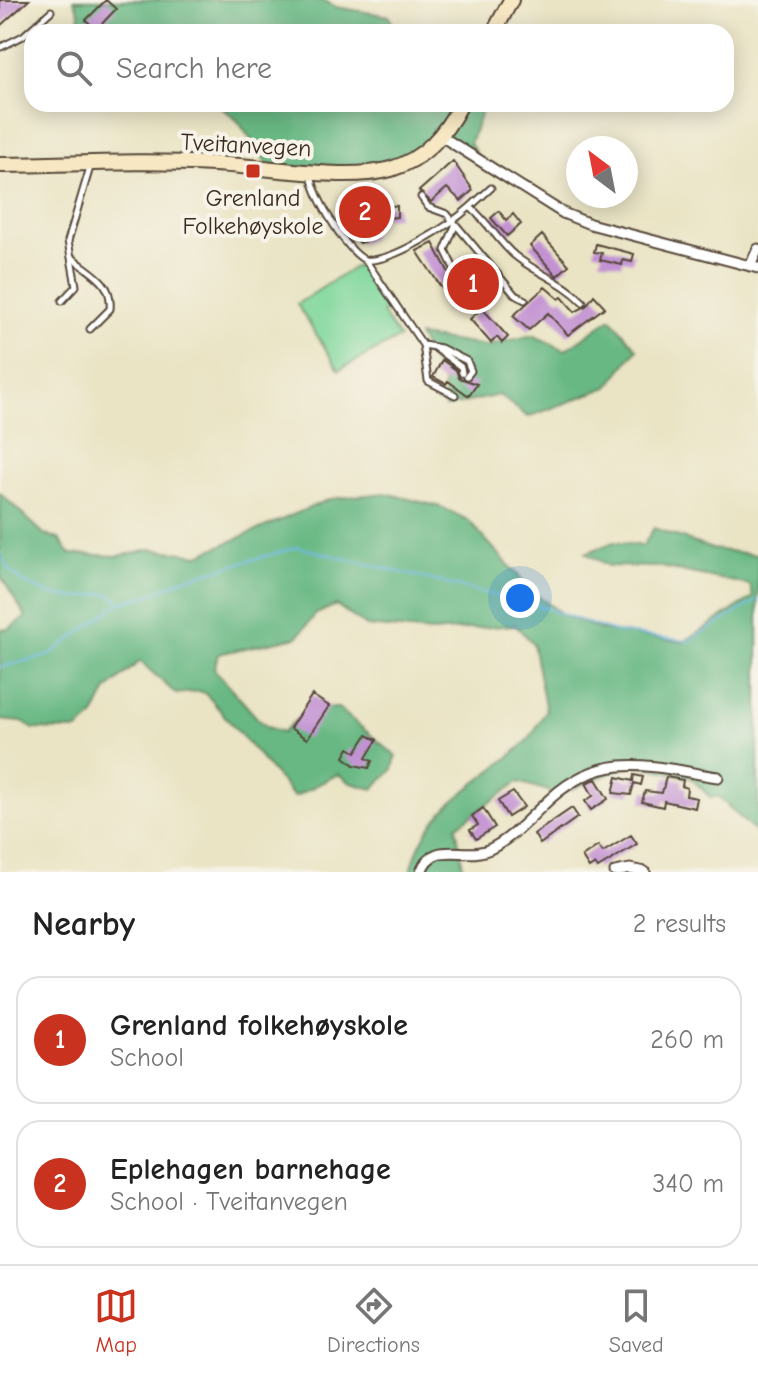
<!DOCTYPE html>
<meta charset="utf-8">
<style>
body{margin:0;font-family:"Comic Neue",sans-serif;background:#f6f6f6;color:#222}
.compass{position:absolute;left:566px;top:136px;width:72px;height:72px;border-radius:50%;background:#fff;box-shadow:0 4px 20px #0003;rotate:328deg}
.you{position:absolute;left:520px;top:598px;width:28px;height:28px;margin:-20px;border:6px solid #fff;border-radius:50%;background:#1a73e8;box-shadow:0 0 0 12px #1a73e833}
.badge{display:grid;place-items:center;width:52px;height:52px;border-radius:50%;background:#c8321e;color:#fff;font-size:26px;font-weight:700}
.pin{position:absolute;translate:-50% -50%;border:4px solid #fff;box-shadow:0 2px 8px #0006}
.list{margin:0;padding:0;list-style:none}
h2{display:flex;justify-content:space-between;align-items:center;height:104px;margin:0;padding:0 32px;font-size:34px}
h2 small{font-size:26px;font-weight:400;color:#767676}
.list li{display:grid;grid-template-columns:52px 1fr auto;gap:24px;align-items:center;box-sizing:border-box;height:128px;margin:0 16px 16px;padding:0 16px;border:2px solid #e0e0e0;border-radius:24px}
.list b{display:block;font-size:30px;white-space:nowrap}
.list p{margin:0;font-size:26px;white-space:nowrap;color:#767676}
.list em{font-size:26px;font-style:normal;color:#767676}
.icon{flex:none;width:44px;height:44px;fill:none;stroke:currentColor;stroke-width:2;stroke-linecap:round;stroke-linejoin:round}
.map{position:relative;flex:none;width:758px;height:872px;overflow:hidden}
.search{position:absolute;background:#fff;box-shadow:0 4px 20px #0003;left:24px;right:24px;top:24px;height:88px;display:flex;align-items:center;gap:20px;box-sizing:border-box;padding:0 28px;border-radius:24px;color:#767676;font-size:30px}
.sheet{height:392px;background:#fff}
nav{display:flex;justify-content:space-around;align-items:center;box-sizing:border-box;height:112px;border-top:2px solid #e0e0e0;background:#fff;font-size:22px;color:#767676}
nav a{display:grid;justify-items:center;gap:4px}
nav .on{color:#c8321e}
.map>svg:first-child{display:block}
.green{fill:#7fd79b;stroke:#5d805c;stroke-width:2}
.forest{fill:#67b883;stroke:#517150;stroke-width:2}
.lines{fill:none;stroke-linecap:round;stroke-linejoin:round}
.stream{stroke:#6cb7e5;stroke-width:2}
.building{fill:#c392d3}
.lane-casing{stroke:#554637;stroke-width:9}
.street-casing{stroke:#554637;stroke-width:13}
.secondary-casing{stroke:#554637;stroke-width:18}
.lane{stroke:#fff;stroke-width:5}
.street{stroke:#fff;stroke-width:9}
.secondary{stroke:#f7e8c3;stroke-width:14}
.poi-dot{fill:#c8321e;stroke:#f7f3e8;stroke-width:3}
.labels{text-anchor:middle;stroke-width:8;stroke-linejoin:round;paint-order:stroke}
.street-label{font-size:24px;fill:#3b2a1e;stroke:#f7f3e8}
.poi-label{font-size:24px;fill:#3b2a1e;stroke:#f7f3e8}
</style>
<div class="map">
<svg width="758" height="872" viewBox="0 0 758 872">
<rect width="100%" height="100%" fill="#f7f3e8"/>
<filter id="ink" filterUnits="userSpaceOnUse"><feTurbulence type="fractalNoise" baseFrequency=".0125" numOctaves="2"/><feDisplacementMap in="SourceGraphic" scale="16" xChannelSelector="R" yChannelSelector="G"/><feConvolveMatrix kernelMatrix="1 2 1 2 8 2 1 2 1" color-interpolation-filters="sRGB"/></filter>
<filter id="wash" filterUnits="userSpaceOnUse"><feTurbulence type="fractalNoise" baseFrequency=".006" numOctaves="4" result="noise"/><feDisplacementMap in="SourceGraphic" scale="32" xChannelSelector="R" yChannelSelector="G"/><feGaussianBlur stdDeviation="1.8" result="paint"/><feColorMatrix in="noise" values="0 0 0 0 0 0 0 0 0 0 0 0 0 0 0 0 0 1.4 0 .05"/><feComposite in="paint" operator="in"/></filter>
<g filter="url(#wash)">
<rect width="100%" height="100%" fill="#eae4c5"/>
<path class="green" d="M359,264L391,306L382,313L399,338L339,370L297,304Z"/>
<path class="forest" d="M74,0H323L336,7L389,16L394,27L403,32H75L80,15Z
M218,104H484L470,143L478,158L442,133C383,185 341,170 268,165L238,121Z
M611,318L637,349L608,387L528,417L499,395L445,407L443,380L418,336L486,346L533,335L565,350Z
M0,493L44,534L59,539L70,554L119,556L150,549L199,555L330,499L385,493L441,507L468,520L535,594L562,614L602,630L684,642L753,597L750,585L661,567L609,566L586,553L614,542L643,546L654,528L712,549L758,555V835L718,796L711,798L691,778L633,764L552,797L549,791L518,782L456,827L464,872H411C425,805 480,786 525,743C534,735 539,721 546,711L533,643L515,625L432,632L366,626L336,605L316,614L297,637L218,654L214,669L257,718L267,727L283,732L308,708H338L396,756L393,769L373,789L351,783L338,774L294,797L207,695L200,691L176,694L140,661L107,690L94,716L78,730L34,729L22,722L0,720V630L8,629L26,617L0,575Z"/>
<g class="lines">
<path class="stream" d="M0,552C9,583 53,601 85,597C100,595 107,589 120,602
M0,667L48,656L120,603L153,594L183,579L298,547L545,608L614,632L688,641L758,600"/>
</g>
<g id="blocks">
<path class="building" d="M0,0H29L0,26Z
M106,0L116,9L96,30L86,20Z
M453,161L473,190L461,201L447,188L431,202L419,191Z
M344,204L397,206V217L370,219L372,238L360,243L355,238L358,219H343Z
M499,211L506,220L513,214L521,224L507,236L491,218Z
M542,235L569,265L557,276L530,246Z
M433,243L456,286L465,291L451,302L417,251Z
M596,244L634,254L632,262L623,260L622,265L600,260L602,253L594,252Z
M545,287L559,299L562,297L575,312L586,306L594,295L605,307L568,335L548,313L529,330L513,316Z
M482,308L508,337L502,343L497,337L491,343L470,319Z
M442,360L456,370L459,378L477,384L469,396L448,381L446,384L433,377Z
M312,695L329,706L307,739L290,728Z
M367,735L377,740L366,758L372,761L369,768L354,765L344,757L349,748L356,752Z
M634,775L643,777L641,785L634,783L631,795L613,793L617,777L633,781Z
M666,777L683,780L682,786L687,788L686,796L697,798L695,808L664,801L663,807L642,802L645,791L662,793Z
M596,779L608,799L591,810L585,801L593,796L586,783Z
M513,792L524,807L508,817L498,801Z
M483,808L495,827L476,839L470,830L478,825L472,816Z
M572,808L578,817L540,844L534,834Z
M631,835L637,844L598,868L595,864L589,868L582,857L598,846L603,852Z"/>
</g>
</g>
<g filter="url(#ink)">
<use href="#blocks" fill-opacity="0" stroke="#554637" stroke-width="2"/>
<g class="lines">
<defs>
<path id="lane" d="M1,47L23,36L51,11
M311,175C315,197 345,250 365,260C392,263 450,225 470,207C487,221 498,241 514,255C537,274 563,281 583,302
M421,197L428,207L447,214L515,295L525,300
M470,207L491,188
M455,226L445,250L461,283
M73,258C91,274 113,281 110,309L90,329
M366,261L423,345L428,381L455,395
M62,301L76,286L68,241L91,164
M423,345L441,348L467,361L471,371L467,376
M435,348L461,367L462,373"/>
<path id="street" d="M441,136L563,213L590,224L758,268
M750,266L758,249
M421,872C433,838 465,861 490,849C513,838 532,815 551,798C605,749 653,767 718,777
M615,872L630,869L645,872"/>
<path id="secondary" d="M494,32L511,0
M0,165C71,164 143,160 214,164C263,166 347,182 391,169C425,159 445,134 461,104"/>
</defs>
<use href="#lane" class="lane-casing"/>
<use href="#street" class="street-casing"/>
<use href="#secondary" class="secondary-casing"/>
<use href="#lane" class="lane"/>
<use href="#street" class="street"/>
<use href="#secondary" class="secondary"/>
</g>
</g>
<rect class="poi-dot" x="245" y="163" width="16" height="16" rx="4"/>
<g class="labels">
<g class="street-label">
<text transform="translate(246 145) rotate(3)" y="8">Tveitanvegen</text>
</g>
<g class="poi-label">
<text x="253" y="206">Grenland<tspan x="253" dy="28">Folkehøyskole</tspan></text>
</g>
</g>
</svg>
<svg class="compass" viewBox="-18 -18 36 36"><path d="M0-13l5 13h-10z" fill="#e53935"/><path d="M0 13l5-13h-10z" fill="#767676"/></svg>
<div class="you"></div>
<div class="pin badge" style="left:473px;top:284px">1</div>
<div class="pin badge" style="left:365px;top:212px">2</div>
<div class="search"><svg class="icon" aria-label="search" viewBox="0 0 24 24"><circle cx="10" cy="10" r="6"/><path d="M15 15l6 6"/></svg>Search here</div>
</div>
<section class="sheet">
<h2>Nearby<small>2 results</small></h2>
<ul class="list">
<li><span class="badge">1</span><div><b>Grenland folkehøyskole</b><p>School</p></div><em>260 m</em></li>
<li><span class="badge">2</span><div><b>Eplehagen barnehage</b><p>School · Tveitanvegen</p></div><em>340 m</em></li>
</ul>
</section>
<nav>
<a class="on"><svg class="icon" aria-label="map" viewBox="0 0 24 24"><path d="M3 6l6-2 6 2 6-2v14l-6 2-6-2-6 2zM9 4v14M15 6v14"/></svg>Map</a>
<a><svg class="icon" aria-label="directions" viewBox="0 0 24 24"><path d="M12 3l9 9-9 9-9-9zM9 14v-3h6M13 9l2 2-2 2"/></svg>Directions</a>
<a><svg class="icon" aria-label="saved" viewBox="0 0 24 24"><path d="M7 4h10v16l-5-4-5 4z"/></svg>Saved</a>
</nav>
